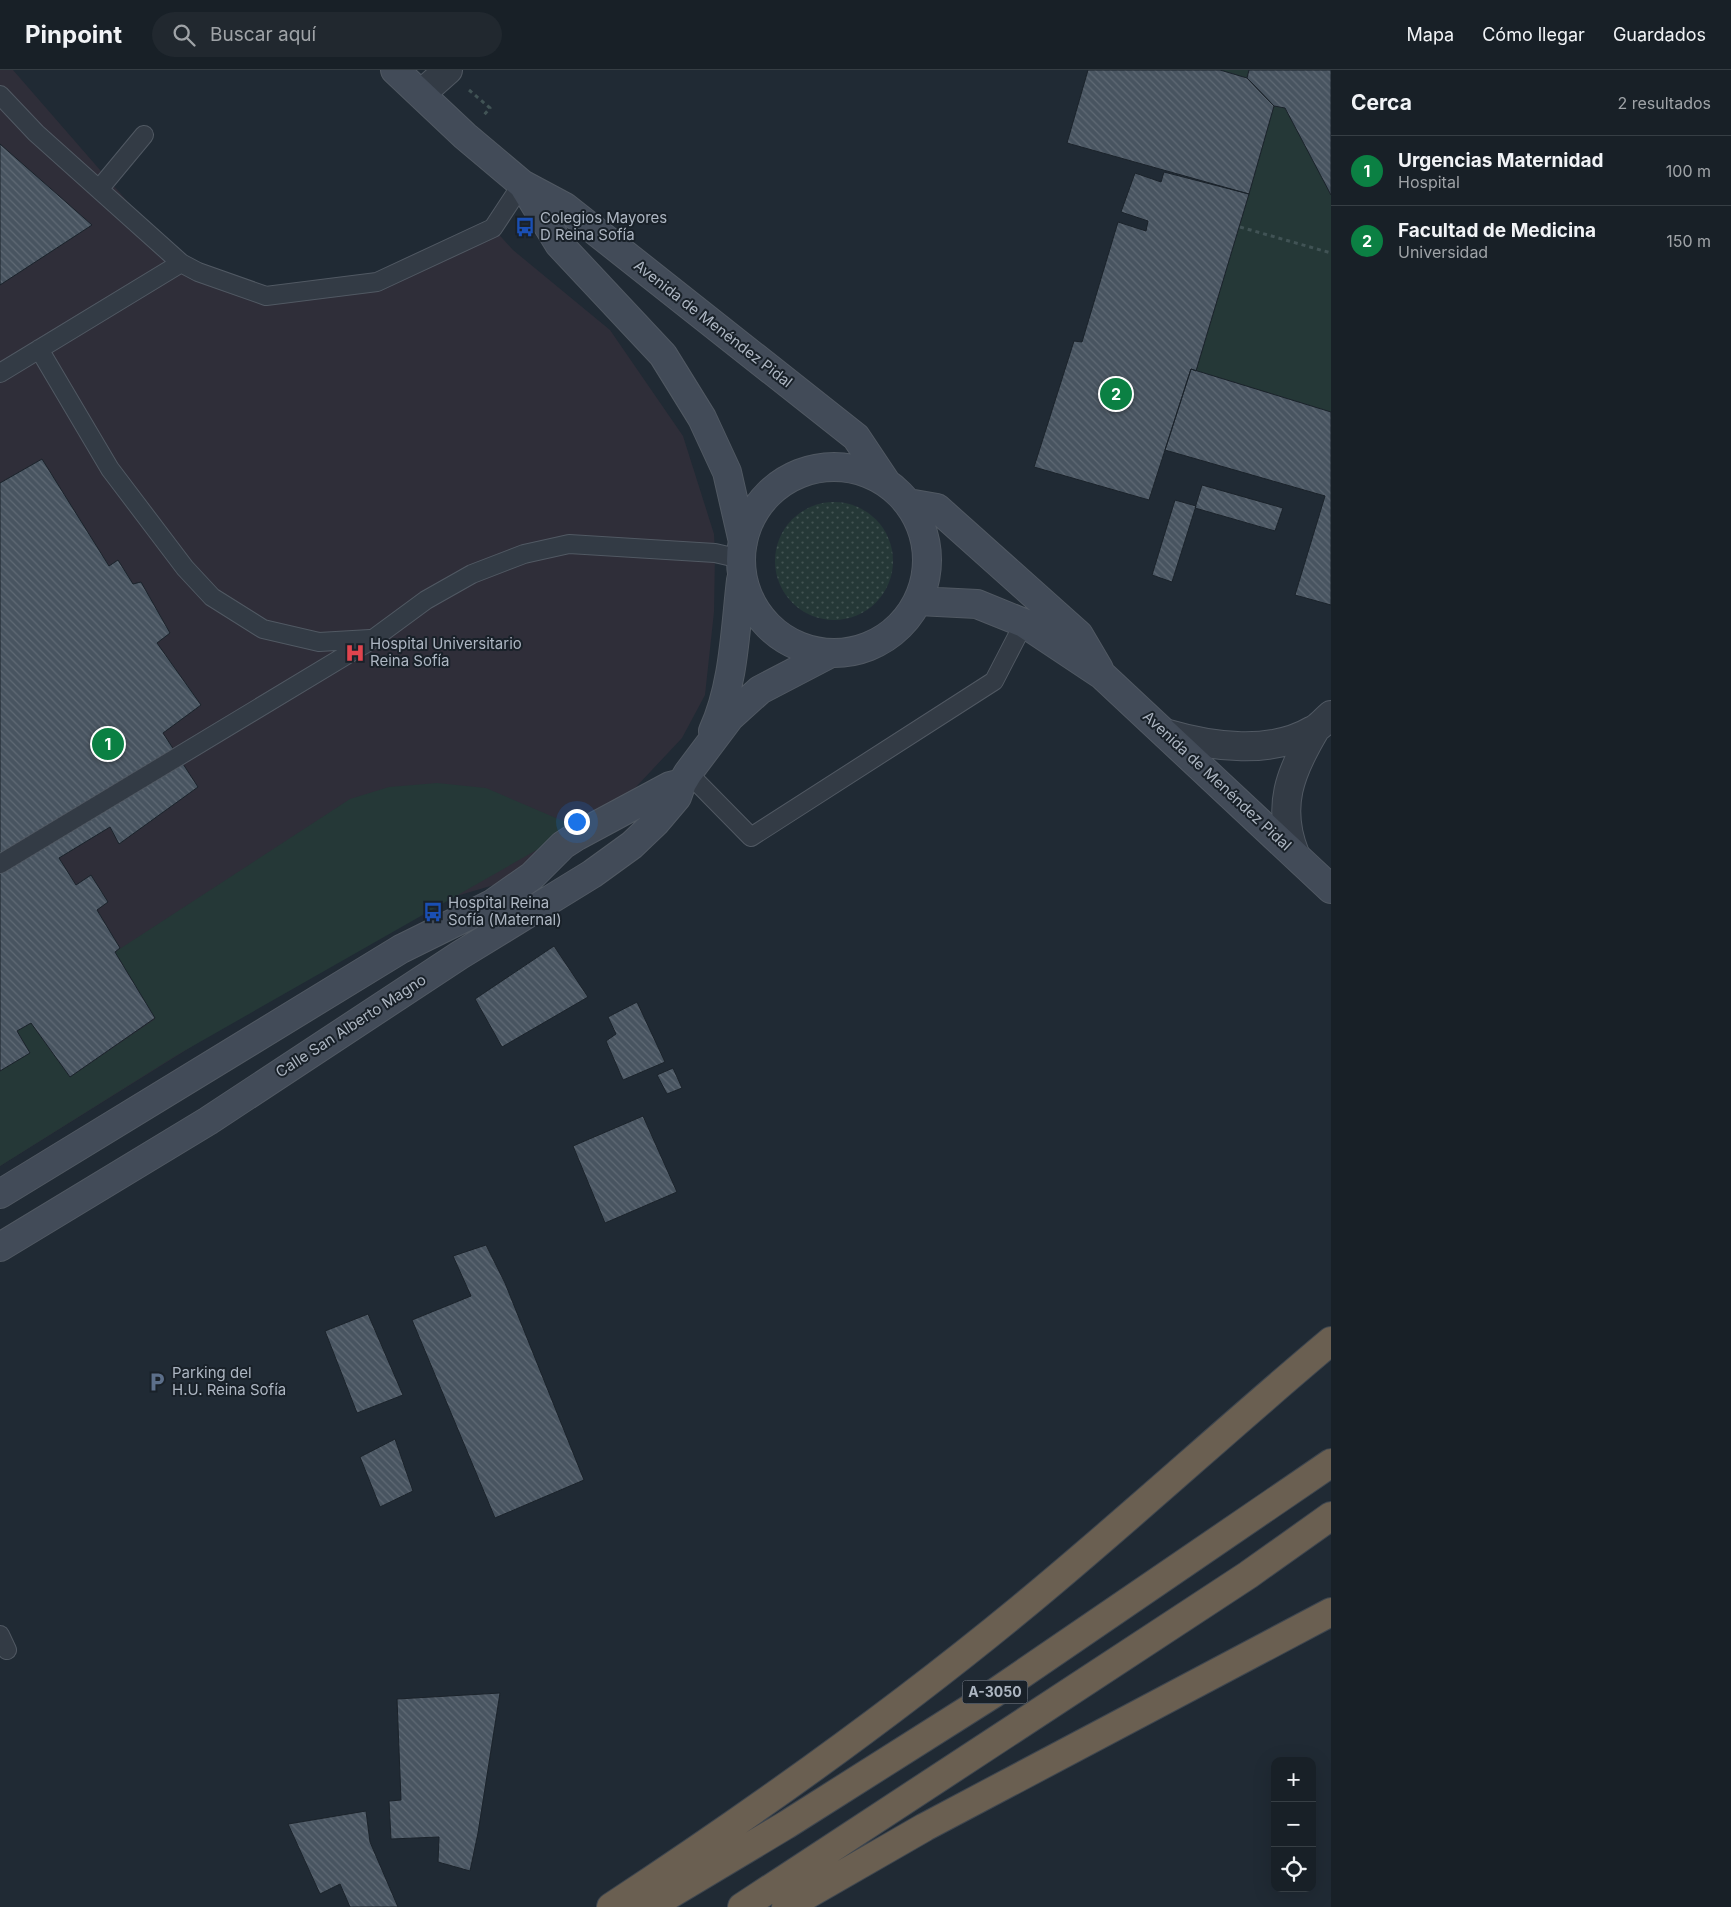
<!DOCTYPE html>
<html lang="es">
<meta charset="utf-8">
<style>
body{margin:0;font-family:Inter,sans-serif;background:#21282f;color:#f1f3f6}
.controls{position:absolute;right:15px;bottom:15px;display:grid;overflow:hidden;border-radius:10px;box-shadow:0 5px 20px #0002}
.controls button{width:45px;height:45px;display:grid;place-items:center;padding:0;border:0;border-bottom:1px solid #363e44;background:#182027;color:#f1f3f6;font:25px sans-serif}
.you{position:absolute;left:576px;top:751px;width:18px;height:18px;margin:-12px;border:4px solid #fff;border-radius:50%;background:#1a73e8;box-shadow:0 0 0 8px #1a73e833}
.badge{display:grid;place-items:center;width:32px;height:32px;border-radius:50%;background:#0b8043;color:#fff;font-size:16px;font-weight:700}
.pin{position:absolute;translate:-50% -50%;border:2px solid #fff;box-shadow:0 1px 5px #0006}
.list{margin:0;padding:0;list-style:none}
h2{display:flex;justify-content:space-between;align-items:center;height:65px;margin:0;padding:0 20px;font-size:21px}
h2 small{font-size:16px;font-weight:400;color:#9fa3a7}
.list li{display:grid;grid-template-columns:32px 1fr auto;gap:15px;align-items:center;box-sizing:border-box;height:70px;padding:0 20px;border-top:1px solid #363e44}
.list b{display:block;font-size:19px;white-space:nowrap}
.list p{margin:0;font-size:16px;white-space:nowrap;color:#9fa3a7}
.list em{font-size:16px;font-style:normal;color:#9fa3a7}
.icon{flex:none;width:28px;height:28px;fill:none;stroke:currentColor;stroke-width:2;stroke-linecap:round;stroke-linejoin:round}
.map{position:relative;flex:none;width:1331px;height:1837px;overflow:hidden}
header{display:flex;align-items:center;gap:30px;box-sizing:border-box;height:70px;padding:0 25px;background:#182027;border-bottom:1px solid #363e44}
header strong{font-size:24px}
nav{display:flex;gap:28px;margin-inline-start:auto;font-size:18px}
.search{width:350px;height:45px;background:#21282f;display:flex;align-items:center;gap:12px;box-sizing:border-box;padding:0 18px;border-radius:28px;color:#9fa3a7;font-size:19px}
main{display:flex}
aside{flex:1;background:#182027}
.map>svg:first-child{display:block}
.medical{fill:#2f2e39}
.grass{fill:url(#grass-dots)}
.green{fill:#253837}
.building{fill:url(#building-back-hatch);stroke:#1b232b}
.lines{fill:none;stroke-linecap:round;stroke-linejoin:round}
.lane-casing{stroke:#515963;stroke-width:20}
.street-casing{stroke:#515963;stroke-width:30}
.secondary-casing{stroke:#515963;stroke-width:30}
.highway-casing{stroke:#3e464f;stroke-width:30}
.path{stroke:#415355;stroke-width:3;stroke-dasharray:4 4;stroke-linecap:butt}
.lane{stroke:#333b45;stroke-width:18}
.street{stroke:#333b45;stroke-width:28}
.secondary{stroke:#424b58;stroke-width:28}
.highway{stroke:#6a5f51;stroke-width:28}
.labels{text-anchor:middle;stroke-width:4;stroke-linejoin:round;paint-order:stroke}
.shield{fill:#192129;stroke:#818994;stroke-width:1}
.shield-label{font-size:14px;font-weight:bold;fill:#adb6c2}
.poi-label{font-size:15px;fill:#adb6c2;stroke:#192129;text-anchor:start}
.street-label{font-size:15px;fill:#adb6c2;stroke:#192129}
</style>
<header>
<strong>Pinpoint</strong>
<div class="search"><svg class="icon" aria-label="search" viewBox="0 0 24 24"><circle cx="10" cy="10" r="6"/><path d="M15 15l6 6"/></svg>Buscar aquí</div>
<nav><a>Mapa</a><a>Cómo llegar</a><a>Guardados</a></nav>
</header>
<main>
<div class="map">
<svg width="1331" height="1837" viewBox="0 0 1331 1837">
<defs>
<pattern id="grass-dots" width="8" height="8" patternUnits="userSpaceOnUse" patternTransform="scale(1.25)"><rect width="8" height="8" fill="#253837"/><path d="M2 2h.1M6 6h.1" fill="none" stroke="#425352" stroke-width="1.8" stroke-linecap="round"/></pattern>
<pattern id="building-back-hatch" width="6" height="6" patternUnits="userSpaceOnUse" patternTransform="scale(1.25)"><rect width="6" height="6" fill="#485460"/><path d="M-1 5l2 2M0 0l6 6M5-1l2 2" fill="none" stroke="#606a75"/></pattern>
</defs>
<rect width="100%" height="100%" fill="#202a34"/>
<path class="medical" d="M0,0H13L181,193L266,226L378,212L493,158L513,180L610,260L683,366L714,464L715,483L714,542L705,625L682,668L636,717L494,815L412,839L0,1096Z"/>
<path class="grass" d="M775 491a59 59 0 1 1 118 0a59 59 0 1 1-118 0Z"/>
<path class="green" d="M1220,0H1249L1247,8Z
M1274,36L1285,38L1331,125V342L1196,301Z
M437,713L486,718L577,757L177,985L0,1096V1001L30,983L17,961L31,953L70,1007L155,949L115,882L350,729L389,717Z"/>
<path class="building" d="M1088,0H1220L1247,8L1274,36L1249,124L1067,73Z
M1249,0H1331V125L1285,38L1274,36L1247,8Z
M0,74L92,155L0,215Z
M1164,102L1249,124L1196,301L1191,299L1149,430L1034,397L1074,271L1082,272L1118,152L1146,161L1148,151L1121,142L1135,103L1161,112Z
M1191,299L1331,342V535L1295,525L1325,426L1165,380Z
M42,389L109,496L118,490L133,514L141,512L170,563L157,573L201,635L163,663L198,717L119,774L110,757L59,788L76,815L91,805L108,832L97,840L120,878L115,882L155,948L70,1007L31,953L17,961L30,983L0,1001V413Z
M1202,415L1283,438L1275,461L1195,438Z
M1175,430L1196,436L1172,512L1152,505Z
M554,876L588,927L502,977L475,929Z
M637,932L665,992L623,1010L606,971L616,964L608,947Z
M673,998L682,1018L667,1024L657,1005Z
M643,1046L677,1122L605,1153L573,1076Z
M486,1175L505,1213L584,1410L495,1448L412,1250L471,1226L453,1186Z
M368,1244L403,1325L357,1343L325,1261Z
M395,1369L413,1421L380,1437L360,1387Z
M500,1623L478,1763L470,1801L438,1792L439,1767L391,1769L389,1731L401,1730L397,1629Z
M366,1741L370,1772L398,1837H350L340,1814L320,1824L288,1754Z"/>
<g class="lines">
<defs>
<path id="lane" d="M0,25L36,63L181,193L198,202L266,226L377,212L493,158L522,114
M100,118L144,65
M39,279L110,399L185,498L212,527L263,559L319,572L370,569
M0,303L181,193
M688,703L751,767L994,611L1024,553
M0,794L373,569L426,530L472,504L524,484L569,474L715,483L741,489
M0,1565L7,1580"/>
<path id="street" d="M421,24L448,0
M1168,664C1212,677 1271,685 1313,660C1320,657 1325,650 1331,645
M1295,784C1276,737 1290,702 1315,660"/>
<path id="secondary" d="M395,0L465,66L522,114L565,137L856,367L886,412
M523,115L559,174L663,285L702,348L727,402L743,472
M741 490a93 93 0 1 1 186 0a93 93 0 1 1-186 0Z
M908,433L937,438L1079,565L1099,599
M918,531L977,534L1024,553L1102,605L1331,819
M713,661C734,615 735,561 741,510
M0,1124L401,879L492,834L532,806L563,775L577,766L670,716L682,713
M0,1177L208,1051L460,885L592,804L632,775L655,753L677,727L682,713L688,703L730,647L760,620L829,584"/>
<path id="highway" d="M611,1837C752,1744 890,1646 1020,1539C1126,1452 1226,1359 1331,1271
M649,1837L786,1755L993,1624L1331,1393
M742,1837L1248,1505L1331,1446
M786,1837L925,1757L1331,1542"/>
</defs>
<use href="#lane" class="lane-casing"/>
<use href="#street" class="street-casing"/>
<use href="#secondary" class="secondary-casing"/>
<use href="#highway" class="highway-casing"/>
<path class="path" d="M469,20L490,38L484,45
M1240,157L1331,183"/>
<use href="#lane" class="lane"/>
<use href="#street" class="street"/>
<use href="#secondary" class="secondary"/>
<use href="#highway" class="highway"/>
</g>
<defs>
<symbol id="bus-bare" viewBox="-9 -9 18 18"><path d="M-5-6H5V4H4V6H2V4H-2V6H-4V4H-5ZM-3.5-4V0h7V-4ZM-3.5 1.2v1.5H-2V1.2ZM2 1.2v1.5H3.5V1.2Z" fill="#1a4fb4" stroke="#192129" stroke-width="2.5" paint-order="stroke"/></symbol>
<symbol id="hospital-bare" viewBox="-9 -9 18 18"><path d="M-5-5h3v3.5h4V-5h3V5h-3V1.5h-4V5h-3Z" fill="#e0444e" stroke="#192129" stroke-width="2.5" paint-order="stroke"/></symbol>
<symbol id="parking-bare" viewBox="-9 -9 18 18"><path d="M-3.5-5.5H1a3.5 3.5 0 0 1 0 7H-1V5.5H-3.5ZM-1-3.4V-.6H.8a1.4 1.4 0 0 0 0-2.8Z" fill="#5c6f8a" stroke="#192129" stroke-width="2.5" paint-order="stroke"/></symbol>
</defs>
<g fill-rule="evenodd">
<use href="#bus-bare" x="511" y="143" width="28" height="28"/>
<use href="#hospital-bare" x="341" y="569" width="28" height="28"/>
<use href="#bus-bare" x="419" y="828" width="28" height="28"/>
<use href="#parking-bare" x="143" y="1298" width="28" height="28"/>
</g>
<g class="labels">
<rect class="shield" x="962.5" y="1610.5" width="65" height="23" rx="4"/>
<g class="shield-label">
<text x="995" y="1627">A-3050</text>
</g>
<g class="poi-label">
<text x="540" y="153">Colegios Mayores<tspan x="540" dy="17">D Reina Sofía</tspan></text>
<text x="370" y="579">Hospital Universitario<tspan x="370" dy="17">Reina Sofía</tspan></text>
<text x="448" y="838">Hospital Reina<tspan x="448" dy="17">Sofía (Maternal)</tspan></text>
<text x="172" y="1308">Parking del<tspan x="172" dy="17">H.U. Reina Sofía</tspan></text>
</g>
<g class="street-label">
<text transform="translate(713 254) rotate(38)" y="5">Avenida de Menéndez Pidal</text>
<text transform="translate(1217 711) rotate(43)" y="5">Avenida de Menéndez Pidal</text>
<text transform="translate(351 956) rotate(-33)" y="5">Calle San Alberto Magno</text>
</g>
</g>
</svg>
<div class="controls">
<button>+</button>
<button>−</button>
<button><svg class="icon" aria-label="locate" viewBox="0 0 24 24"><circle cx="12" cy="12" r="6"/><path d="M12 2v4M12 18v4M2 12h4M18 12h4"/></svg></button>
</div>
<div class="you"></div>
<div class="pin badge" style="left:108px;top:674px">1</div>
<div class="pin badge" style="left:1116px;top:324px">2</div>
</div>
<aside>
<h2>Cerca<small>2 resultados</small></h2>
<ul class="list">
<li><span class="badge">1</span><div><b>Urgencias Maternidad</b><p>Hospital</p></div><em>100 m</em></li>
<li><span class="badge">2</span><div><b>Facultad de Medicina</b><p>Universidad</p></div><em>150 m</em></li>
</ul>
</aside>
</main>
